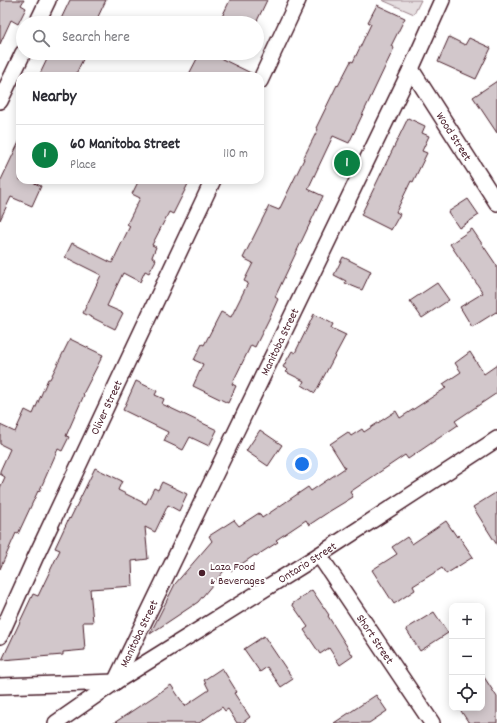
<!DOCTYPE html>
<meta charset="utf-8">
<style>
body{margin:0;font-family:Dekko,sans-serif;background:#f2f2f3;color:#2b2b33}
.controls{position:absolute;right:12px;bottom:12px;display:grid;overflow:hidden;border-radius:8px;box-shadow:0 2px 10px #0003}
.controls button{width:36px;height:36px;display:grid;place-items:center;padding:0;border:0;border-bottom:1px solid #e1e1e2;background:#fff;color:#2b2b33;font:20px sans-serif}
.you{position:absolute;left:302px;top:464px;width:14px;height:14px;margin:-10px;border:3px solid #fff;border-radius:50%;background:#1a73e8;box-shadow:0 0 0 6px #1a73e833}
.badge{display:grid;place-items:center;width:26px;height:26px;border-radius:50%;background:#0b8043;color:#fff;font-size:13px;font-weight:700}
.pin{position:absolute;translate:-50% -50%;border:2px solid #fff;box-shadow:0 1px 4px #0006}
.list{margin:0;padding:0;list-style:none}
h2{display:flex;justify-content:space-between;align-items:center;height:52px;margin:0;padding:0 16px;font-size:17px}
h2 small{font-size:13px;font-weight:400;color:#7c7c81}
.list li{display:grid;grid-template-columns:26px 1fr auto;gap:12px;align-items:center;box-sizing:border-box;height:60px;padding:0 16px;border-top:1px solid #e1e1e2}
.list b{display:block;font-size:15px;white-space:nowrap}
.list p{margin:0;font-size:13px;white-space:nowrap;color:#7c7c81}
.list em{font-size:13px;font-style:normal;color:#7c7c81}
.icon{flex:none;width:22px;height:22px;fill:none;stroke:currentColor;stroke-width:2;stroke-linecap:round;stroke-linejoin:round}
.map{position:relative;flex:none;width:497px;height:723px;overflow:hidden}
.search{position:absolute;background:#fff;box-shadow:0 2px 10px #0003;left:16px;top:16px;width:248px;height:44px;display:flex;align-items:center;gap:10px;box-sizing:border-box;padding:0 14px;border-radius:22px;color:#7c7c81;font-size:15px}
.panel{position:absolute;background:#fff;box-shadow:0 2px 10px #0003;left:16px;top:72px;width:248px;height:112px;border-radius:12px}
.map>svg:first-child{display:block}
.green{fill:#e5dee0;stroke:#987e86}
.building{fill:#d2c7cb;stroke:#4a1f2b}
.lines{fill:none;stroke-linecap:round;stroke-linejoin:round}
.minor-casing{stroke:#4a1f2b;stroke-width:18}
.minor{stroke:#fff;stroke-width:15}
.poi-dot{fill:#4a1f2b;stroke:#fff;stroke-width:1.5}
.labels{text-anchor:middle;stroke-width:4;stroke-linejoin:round;paint-order:stroke}
.street-label{font-size:12px;fill:#4a1f2b;stroke:#fff}
.poi-label{font-size:12px;fill:#4a1f2b;stroke:#fff;text-anchor:start}
</style>
<div class="map">
<svg width="497" height="723" viewBox="0 0 497 723">
<rect width="100%" height="100%" fill="#fff"/>
<filter id="ink" filterUnits="userSpaceOnUse"><feTurbulence type="fractalNoise" baseFrequency=".025" numOctaves="2"/><feDisplacementMap in="SourceGraphic" scale="8" xChannelSelector="R" yChannelSelector="G"/><feConvolveMatrix kernelMatrix="1 2 1 2 8 2 1 2 1" color-interpolation-filters="sRGB"/></filter>
<g filter="url(#ink)">
<path class="green" d="M382,0H421L414,14Z"/>
<path class="building" d="M0,0H24L21,5L26,8L18,24L11,20L0,44Z
M70,0H106L95,23H59Z
M230,0H267L256,23H219Z
M377,5L405,18L391,46L394,48L349,143L333,136L308,189L323,196L275,297L278,299L269,319L255,347L251,345L232,384L236,386L228,403L193,386L203,364L194,360L202,344L204,345L221,312L231,317L248,283L244,281L253,263L243,258L269,206L279,210L304,159H303L318,129L316,128L337,85L338,86L351,61L353,62L371,24L368,22Z
M449,37L465,45L469,38L491,48L476,79L438,62Z
M50,53H86L75,76H39Z
M200,53H220L218,57L253,74L252,76H188Z
M497,81V133L473,97Z
M408,118L425,126L422,133L429,136L422,151L427,153L413,182L411,181L396,212L400,214L391,230L361,215Z
M20,140V180H28L41,186L32,206L11,197L0,220V182Z
M139,180H190L173,214L169,212L152,245L156,247L152,257L156,260L149,273L145,271L140,282L123,273L107,306L123,313L115,329L83,313L101,275L65,257L72,243L112,263L130,226L127,224L140,198L132,194Z
M468,199L479,215L459,228L448,212Z
M472,229L497,266V313L496,312L472,327L460,307L483,293L450,244Z
M343,257L371,271L362,290L345,283L346,281L334,275Z
M437,283L449,300L422,318L410,301Z
M314,314L333,324L331,328L346,335L315,393L302,385L304,381L286,372L288,370L283,367L292,351L295,353Z
M70,339L103,355L83,394L84,395L66,436L69,437L62,451L58,449L39,492L38,491L18,534L16,533L0,569V488L5,477L0,474V471L10,449L0,444V425L15,432L25,410L33,414L48,379H50Z
M470,352L484,374L497,365V393L455,421L458,425L408,459L405,455L350,492L353,497L330,511L309,525L306,520L276,540L278,542L256,556L255,555L231,571L228,566L198,602L150,634L175,584L212,541L209,536L234,520L239,526L259,513L262,518L308,487L311,491L345,468L330,444L348,432L351,436L362,429L364,432L396,411L400,418L446,388L443,384L461,372L455,363Z
M136,381L157,391L155,395L164,399L162,404L217,430L209,446L190,437L183,450L164,441L168,432L123,410Z
M260,430L282,445L268,466L246,451Z
M95,468L122,481L118,490L146,504L154,488L158,490L162,482L187,494L179,511L168,505L155,532L145,527L148,559L132,561L133,586L90,589L93,622H83L85,650L63,652V655L2,660L33,594L38,596L60,550L55,548L69,518L70,519Z
M497,492V545L473,507Z
M446,521L457,537L458,535L473,557L446,574L442,568L413,586L415,590L394,604L372,570L397,554L392,547L407,537L412,544Z
M312,590L329,615L328,616L353,656L340,665L329,648L320,654L304,630L308,627L292,604Z
M434,612L448,633L420,651L406,629Z
M264,636L293,679L281,687L267,667L260,672L244,649Z
M222,668L237,692L234,693L250,717L242,723H237L228,709L225,711L222,707L199,723H114L171,685L185,706L209,690L204,680Z
M482,674L497,697V723H469L459,708H482Z
M376,695L387,711L369,723H334Z"/>
<g class="lines">
<defs>
<g id="minor">
<path d="M37,23L48,0"/>
<path id="s1" d="M411,69L497,203"/>
<path d="M260,81L298,0"/>
<path d="M0,101L23,53"/>
<path id="s2" d="M319,555L432,723"/>
<path id="s3" d="M0,636L35,558L213,180"/>
<path id="s4" d="M115,682L411,69L442,0"/>
<path d="M0,686L115,682"/>
<path id="s5" d="M56,723L115,682L319,555L497,439"/>
</g>
</defs>
<use href="#minor" class="minor-casing"/>
<use href="#minor" class="minor"/>
</g>
</g>
<circle class="poi-dot" cx="202" cy="573" r="4"/>
<g class="labels">
<g class="street-label">
<text dy="4" stroke="none"><textPath href="#s1" startOffset="80">Wood Street</textPath></text>
<text dy="4" stroke="none"><textPath href="#s4" startOffset="378">Manitoba Street</textPath></text>
<text dy="4" stroke="none"><textPath href="#s3" startOffset="252">Oliver Street</textPath></text>
<text dy="4" stroke="none"><textPath href="#s5" startOffset="298">Ontario Street</textPath></text>
<text dy="4" stroke="none"><textPath href="#s4" startOffset="54">Manitoba Street</textPath></text>
<text dy="4" stroke="none"><textPath href="#s2" startOffset="101">Short Street</textPath></text>
</g>
<g class="poi-label">
<text x="210" y="570">Laza Food<tspan x="210" dy="14">&amp; Beverages</tspan></text>
</g>
</g>
</svg>
<div class="controls">
<button>+</button>
<button>−</button>
<button><svg class="icon" aria-label="locate" viewBox="0 0 24 24"><circle cx="12" cy="12" r="6"/><path d="M12 2v4M12 18v4M2 12h4M18 12h4"/></svg></button>
</div>
<div class="you"></div>
<div class="pin badge" style="left:347px;top:163px">1</div>
<div class="search"><svg class="icon" aria-label="search" viewBox="0 0 24 24"><circle cx="10" cy="10" r="6"/><path d="M15 15l6 6"/></svg>Search here</div>
<section class="panel">
<h2>Nearby<small></small></h2>
<ul class="list">
<li><span class="badge">1</span><div><b>60 Manitoba Street</b><p>Place</p></div><em>110 m</em></li>
</ul>
</section>
</div>
